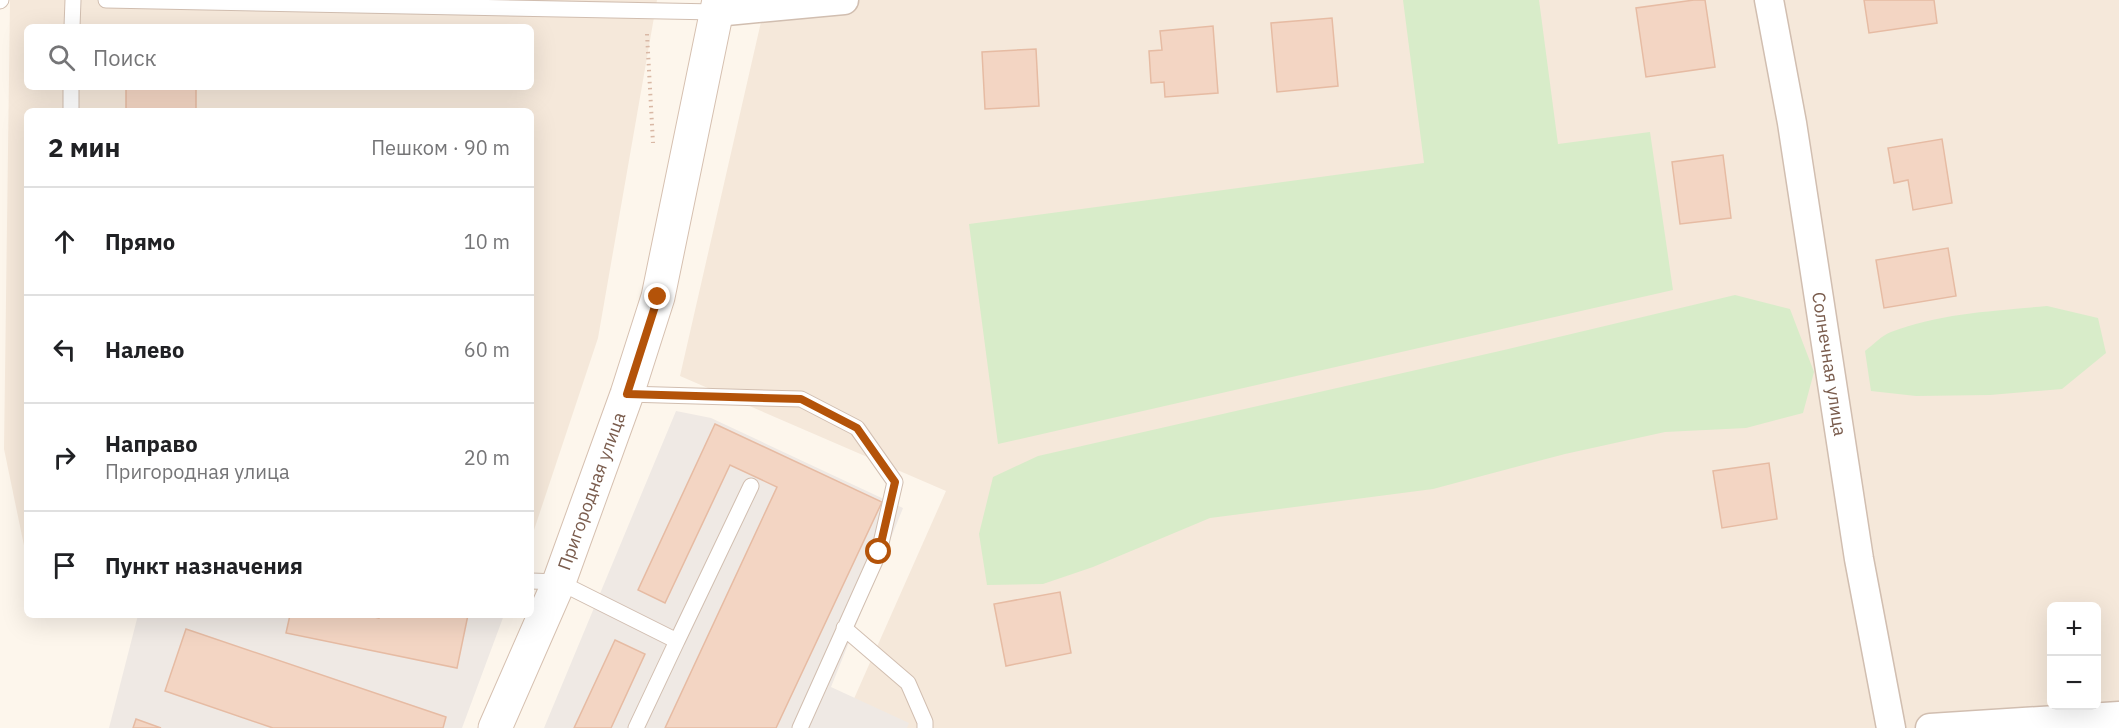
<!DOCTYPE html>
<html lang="ru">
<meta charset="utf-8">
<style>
body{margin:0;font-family:"IBM Plex Sans",sans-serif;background:#f6f6f6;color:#202124}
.controls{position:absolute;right:18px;bottom:18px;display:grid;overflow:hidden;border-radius:9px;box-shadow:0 6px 24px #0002}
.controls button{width:54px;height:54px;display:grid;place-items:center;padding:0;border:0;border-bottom:2px solid #e0e0e0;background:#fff;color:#202124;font:30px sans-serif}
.stop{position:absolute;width:18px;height:18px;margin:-14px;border:4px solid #b45309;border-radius:50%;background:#fff}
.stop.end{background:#b45309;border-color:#fff;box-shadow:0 2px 6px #0008}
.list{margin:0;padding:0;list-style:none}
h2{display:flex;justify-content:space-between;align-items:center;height:78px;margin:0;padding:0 24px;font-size:26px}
h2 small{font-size:20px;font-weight:400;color:#757577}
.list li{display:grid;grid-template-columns:39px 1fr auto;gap:18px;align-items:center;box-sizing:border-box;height:108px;padding:0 24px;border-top:2px solid #e0e0e0}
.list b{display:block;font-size:22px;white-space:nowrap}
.list p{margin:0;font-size:20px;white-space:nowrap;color:#757577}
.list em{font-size:20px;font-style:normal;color:#757577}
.icon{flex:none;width:33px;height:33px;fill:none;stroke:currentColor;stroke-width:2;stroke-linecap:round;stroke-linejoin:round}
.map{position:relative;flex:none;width:2119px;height:728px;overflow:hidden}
.search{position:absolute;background:#fff;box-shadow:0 6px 24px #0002;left:24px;top:24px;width:510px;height:66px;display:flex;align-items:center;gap:15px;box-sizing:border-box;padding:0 21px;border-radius:9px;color:#757577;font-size:22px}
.panel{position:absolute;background:#fff;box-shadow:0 6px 24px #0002;left:24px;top:108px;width:510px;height:510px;border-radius:9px}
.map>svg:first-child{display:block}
.residential{fill:#f5e8da;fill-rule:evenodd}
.industrial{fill:#efe9e4}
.green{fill:#d8ecc9}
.building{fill:#f3d5c3;stroke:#e6bba3;stroke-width:1.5}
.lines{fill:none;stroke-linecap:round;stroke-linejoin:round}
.lane-casing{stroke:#d1beb0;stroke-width:17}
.street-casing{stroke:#d1beb0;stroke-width:31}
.secondary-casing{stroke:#d6c0b0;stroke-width:35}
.path{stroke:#d9b8a5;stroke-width:4;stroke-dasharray:1.5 4.5;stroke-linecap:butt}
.lane{stroke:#fff;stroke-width:15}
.street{stroke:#fff;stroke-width:28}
.secondary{stroke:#fff;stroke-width:33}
.route{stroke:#b45309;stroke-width:8}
.labels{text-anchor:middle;stroke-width:6;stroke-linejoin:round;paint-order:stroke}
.street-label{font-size:18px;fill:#7a5c4d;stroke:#fffaf3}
</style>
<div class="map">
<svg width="2119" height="728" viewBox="0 0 2119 728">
<rect width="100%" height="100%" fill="#fdf6ec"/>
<path class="residential" d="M10,0H657L598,338L531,539V111H27V560L4,449ZM27,27H531V87H27Z
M766,0H2119V728H841L946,491L680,376ZM2052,606H2096V706H2052Z"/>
<path class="industrial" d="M676,411L711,418L903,508L831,687L909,723L907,728H544Z
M138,615H504L462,728H109Z"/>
<path class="green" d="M1403,0H1539L1558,144L1650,132L1673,290L998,444L969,224L1424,163Z
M1735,295L1790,309L1814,372L1803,413L1746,428L1665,432L1565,454L1433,489L1210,518L1093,567L1043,584L987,585L979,534L993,477L1038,456L1504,350Z
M2047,306L2098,318L2106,353L2062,389L1990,395L1916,396L1871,391L1865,351C1873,345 1882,335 1891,332C1940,313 1995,311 2047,306Z"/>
<path class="building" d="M1694,0H1705L1715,67L1646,77L1636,8Z
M1864,0H1934L1937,23L1869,33Z
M1332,18L1338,86L1277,92L1271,23Z
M1213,26L1218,93L1165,97L1164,82L1151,83L1149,51L1162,50L1160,31Z
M1036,49L1039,106L985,109L982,52Z
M126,87H196V111H126Z
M1942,139L1952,203L1913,210L1908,180L1894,183L1888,148Z
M1723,155L1731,218L1680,224L1672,162Z
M1948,248L1956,296L1884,308L1876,260Z
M715,424L882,502L776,728H665L777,487L730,465L665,603L638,590Z
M1769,463L1777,519L1722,528L1713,471Z
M1060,592L1071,653L1006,666L994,604Z
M290,615H366L379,618L380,615H468L457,668L286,633Z
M186,629L446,717L443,728H273L165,691Z
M615,640L645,654L611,728H574Z
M136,719L161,728H133Z"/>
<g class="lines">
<defs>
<path id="lane" d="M106,0L716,12
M0,1L1,0
M72,27L73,0
M71,111V87
M627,394L801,399L857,428L895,482L879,552L800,728
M531,581L559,582L677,641L636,728
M844,628L908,683L925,722V728
M677,641L751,486"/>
<g id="street">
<path id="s1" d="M1769,0L1792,123L1859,559L1891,728"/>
<path d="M716,12L844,0"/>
<path d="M1930,728L2119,716"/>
</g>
<g id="secondary">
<path id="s2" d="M495,728L559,582L627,394L658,297L719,0"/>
</g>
</defs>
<use href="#lane" class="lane-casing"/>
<use href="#street" class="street-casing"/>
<use href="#secondary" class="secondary-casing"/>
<path class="path" d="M647,34L653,143"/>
<use href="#lane" class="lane"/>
<use href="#street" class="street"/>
<use href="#secondary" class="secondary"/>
</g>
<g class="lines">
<path class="route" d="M658,297L627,394L801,399L857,428L895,482L879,552"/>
</g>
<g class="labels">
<g class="street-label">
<text dy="6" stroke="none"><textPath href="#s1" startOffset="369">Солнечная улица</textPath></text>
<text dy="6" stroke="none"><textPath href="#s2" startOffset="256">Пригородная улица</textPath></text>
</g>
</g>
</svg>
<div class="controls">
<button>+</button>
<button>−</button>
</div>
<div class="stop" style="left:879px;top:552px"></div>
<div class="stop end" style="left:658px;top:297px"></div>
<div class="search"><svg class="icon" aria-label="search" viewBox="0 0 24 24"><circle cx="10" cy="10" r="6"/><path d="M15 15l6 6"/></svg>Поиск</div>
<section class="panel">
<h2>2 мин<small>Пешком · 90 m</small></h2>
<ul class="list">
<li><svg class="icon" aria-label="ahead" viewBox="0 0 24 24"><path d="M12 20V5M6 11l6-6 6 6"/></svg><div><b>Прямо</b></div><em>10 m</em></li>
<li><svg class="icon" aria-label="left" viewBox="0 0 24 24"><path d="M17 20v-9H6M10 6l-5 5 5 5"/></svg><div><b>Налево</b></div><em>60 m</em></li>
<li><svg class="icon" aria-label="right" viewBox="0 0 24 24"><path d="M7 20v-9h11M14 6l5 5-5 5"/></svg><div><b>Направо</b><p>Пригородная улица</p></div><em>20 m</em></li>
<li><svg class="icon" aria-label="arrive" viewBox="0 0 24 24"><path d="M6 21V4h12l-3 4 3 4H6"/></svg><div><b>Пункт назначения</b></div></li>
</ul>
</section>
</div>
